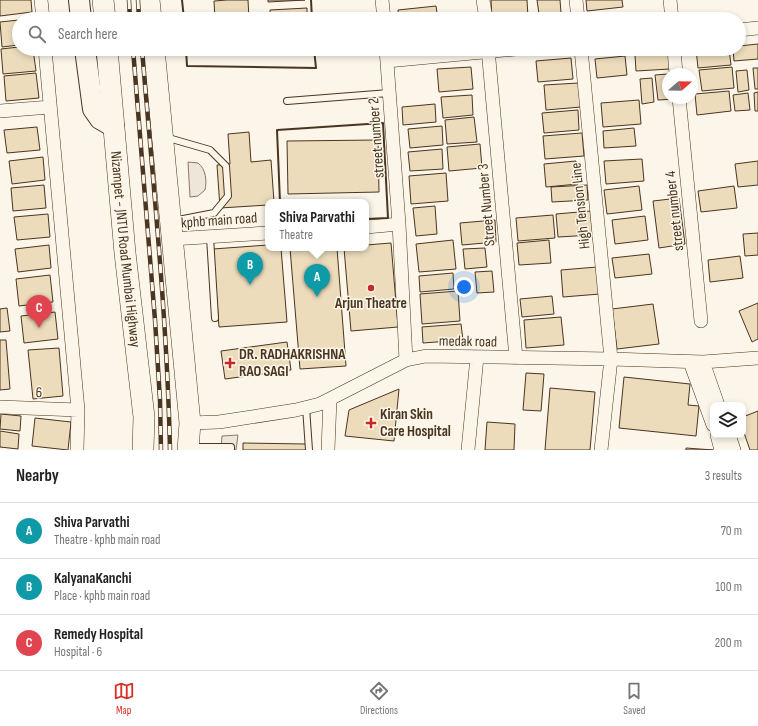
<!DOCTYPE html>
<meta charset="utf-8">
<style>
body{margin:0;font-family:"Sofia Sans Condensed",sans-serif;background:#f2f2f2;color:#222}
.controls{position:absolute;right:12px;bottom:12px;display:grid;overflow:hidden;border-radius:8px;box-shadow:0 2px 6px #0003}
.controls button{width:36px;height:36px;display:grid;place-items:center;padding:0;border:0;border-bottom:1px solid #e0e0e0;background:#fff;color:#222;font:20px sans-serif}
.compass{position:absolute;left:662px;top:68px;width:36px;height:36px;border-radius:50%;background:#fff;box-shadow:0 2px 6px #0003;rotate:70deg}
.you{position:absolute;left:464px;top:287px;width:14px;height:14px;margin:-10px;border:3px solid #fff;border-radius:50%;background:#1a73e8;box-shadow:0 0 0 6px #1a73e833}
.badge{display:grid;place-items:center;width:26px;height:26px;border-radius:50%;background:#d93025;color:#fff;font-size:13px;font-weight:700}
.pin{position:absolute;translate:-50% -33px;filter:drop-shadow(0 1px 2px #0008)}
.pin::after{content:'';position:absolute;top:21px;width:14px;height:12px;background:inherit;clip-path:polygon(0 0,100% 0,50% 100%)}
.popup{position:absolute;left:265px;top:199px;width:104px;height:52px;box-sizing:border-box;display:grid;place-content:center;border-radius:8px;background:#fff;filter:drop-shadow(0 1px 3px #0005);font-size:13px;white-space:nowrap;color:#767676}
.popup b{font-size:15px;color:#222}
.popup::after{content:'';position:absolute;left:50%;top:100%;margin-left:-8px;border:8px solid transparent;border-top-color:#fff}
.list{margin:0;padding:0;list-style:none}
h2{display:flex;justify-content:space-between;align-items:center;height:52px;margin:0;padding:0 16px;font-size:17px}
h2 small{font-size:13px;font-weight:400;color:#767676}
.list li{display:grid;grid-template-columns:26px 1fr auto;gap:12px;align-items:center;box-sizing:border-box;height:56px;padding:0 16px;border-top:1px solid #e0e0e0}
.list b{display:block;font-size:15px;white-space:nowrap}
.list p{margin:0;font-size:13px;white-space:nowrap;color:#767676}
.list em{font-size:13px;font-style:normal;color:#767676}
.icon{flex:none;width:22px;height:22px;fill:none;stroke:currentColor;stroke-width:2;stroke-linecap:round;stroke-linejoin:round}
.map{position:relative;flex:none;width:758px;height:450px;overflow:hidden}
.search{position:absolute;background:#fff;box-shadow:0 2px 6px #0003;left:12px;right:12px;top:12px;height:44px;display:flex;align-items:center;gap:10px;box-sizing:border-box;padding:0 14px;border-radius:22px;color:#767676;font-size:15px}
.sheet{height:220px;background:#fff}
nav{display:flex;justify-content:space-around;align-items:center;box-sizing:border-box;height:56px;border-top:1px solid #e0e0e0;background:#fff;font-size:11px;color:#767676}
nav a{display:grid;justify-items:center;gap:2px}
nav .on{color:#d93025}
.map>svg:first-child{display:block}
.green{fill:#ede6d9;stroke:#887966}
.parking{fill:#ede7d9;stroke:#887966}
.building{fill:#ecdcbc;stroke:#4a3520}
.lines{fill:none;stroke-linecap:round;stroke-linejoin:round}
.service-casing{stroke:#4a3520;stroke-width:8}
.minor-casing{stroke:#4a3520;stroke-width:14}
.primary-casing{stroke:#4a3520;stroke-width:22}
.trunk-casing{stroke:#4a3520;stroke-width:22}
.service{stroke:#fbf6e9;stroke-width:6}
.minor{stroke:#fbf6e9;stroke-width:13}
.primary{stroke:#fbf6e9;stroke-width:20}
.trunk{stroke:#fbf6e9;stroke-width:21}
.rail-casing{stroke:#4a3520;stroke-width:4.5}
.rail{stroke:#fbf6e9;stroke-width:3;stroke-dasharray:9;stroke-linecap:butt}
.wall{stroke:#4a3520;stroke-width:2}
.poi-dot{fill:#c62828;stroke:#fbf6e9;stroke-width:1.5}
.labels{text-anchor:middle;stroke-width:3;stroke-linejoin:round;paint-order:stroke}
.street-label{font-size:15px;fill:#4a3520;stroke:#fbf6e9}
.poi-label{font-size:15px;font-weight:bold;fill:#4a3520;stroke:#fbf6e9;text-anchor:start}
</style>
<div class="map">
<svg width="758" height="450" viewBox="0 0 758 450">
<rect width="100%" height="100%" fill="#fbf6e9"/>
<path class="green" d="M188,162L198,163C206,169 207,181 205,190L198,196L190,197Z"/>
<path class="parking" d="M238,435L236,450H221L222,436Z"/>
<path class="building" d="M0,0H31L32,12L0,16Z
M227,0H248L249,19H215L214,1Z
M268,0H305L268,2Z
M491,0H527L528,17L492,19Z
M537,0H560L561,13L539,14Z
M586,0H622L623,7L587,11Z
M436,6L438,19H399L398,10Z
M307,8V19H270V10Z
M623,14V19H590V17Z
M572,15V19H536V18Z
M19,20V45L2,47L0,22Z
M758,44V59L734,61L733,49H739V46Z
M19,47V49H33L36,71L3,74L1,49Z
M696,49H729L731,65L698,68Z
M668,52L670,69L636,71L635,55Z
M625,56L627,75L597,78L595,59Z
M571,58L573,79L538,82L536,61Z
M471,67L473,89L439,92L437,69Z
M732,67L734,88L702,91L699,70Z
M753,68H758V89H755Z
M747,70L749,90L738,92L736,71Z
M36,73L39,98L6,101L4,76Z
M668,74V98L675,99L658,100L655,75Z
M652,78L654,102L642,104L640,79Z
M579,83L581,107L546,110L544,85Z
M729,91L731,111L697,115L695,94Z
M758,92V111H755L754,93Z
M748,93L750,110L735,111L733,95Z
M472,95L473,115L443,118L441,97Z
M639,100L641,124L603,127L601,103Z
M435,104L436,122L403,125L402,107Z
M578,110L579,130L544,133L542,113Z
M474,117L477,142L447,144L445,120Z
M442,126L443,145L410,148L408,129Z
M37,127L40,150L7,153L4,130Z
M634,128L636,146L604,148L603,131Z
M249,132L251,162L271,160L274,202H268V205L220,208L217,165L230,164L228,134Z
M582,133L584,156L545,159L543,136Z
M378,140L379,192L288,194L287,141Z
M480,144L482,168L449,171L447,147Z
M442,149L443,169L410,171L408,152Z
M43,157L45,180L12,184L9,161Z
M642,159L644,181L606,184L604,161Z
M576,161L578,184L546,187L544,164Z
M758,161V185L738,187L735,164Z
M446,173L448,201L411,204L409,176Z
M44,185L46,208L13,211L11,188Z
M587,185L588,200L552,202L551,187Z
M639,186L642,210L607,214L604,190Z
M734,186L737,208L701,212L698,191Z
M679,198L685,244L659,248L653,201Z
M435,206L437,234L416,236L413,208Z
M591,211L593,235L558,237L556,214Z
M48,214L50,237L17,240L14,217Z
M553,215L555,238L518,241L516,218Z
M645,216L648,240L615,244L612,220Z
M495,220L496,242L462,245L460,223Z
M758,233V255L745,256L743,234Z
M453,240L456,269L419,272L416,244Z
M549,240L551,263L519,265L517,243Z
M391,243L398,327L351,331L344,248H366V245Z
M49,245L51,268L18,272L15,249Z
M268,245V248H281L287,322L219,327L213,249Z
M290,248H337L346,366L300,369Z
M485,248L487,267L465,269L463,249Z
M649,254L652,274L615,278L612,258Z
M740,256L743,278L710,282L708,260Z
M597,267L600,294L563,297L561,270Z
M492,271L494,292L477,293L475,272Z
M453,273L454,289L420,292L419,276Z
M50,275L53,302L19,306L16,279Z
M458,291L460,321L422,324L420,294Z
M552,296L554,314L522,317L520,299Z
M758,303V339L752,342L739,311Z
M653,304L659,344L617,349L612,309Z
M7,308L10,331L0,332V309Z
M55,312L58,339L24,343L21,316Z
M561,317L564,345L526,348L524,320Z
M461,324L463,340L423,343L422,327Z
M0,340H6L10,389L0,390Z
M287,342L291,370L225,379L221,351Z
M59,348L63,396L33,399L28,350Z
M526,373L544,374L541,411L523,410Z
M624,377L690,384L688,405L699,406L696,436L619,428Z
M550,388L595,392L590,450H545Z
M399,389L394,441L345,436L349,410Z
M758,411V450H750L743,430V417Z
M1,414L21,416L20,431L0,429Z
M35,418L71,422L68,450L32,446Z
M487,422L515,424L514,450H485Z
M0,431L19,434L18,449L0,447Z
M243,443L306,444V450H243Z
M686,448L713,450H686Z"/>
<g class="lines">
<defs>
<path id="service" d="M287,101L389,93
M165,137L210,150L226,166L228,196L214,213L173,221
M210,237L215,318
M306,407L309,450
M191,447H231V450"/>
<path id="minor" d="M41,0L43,19
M382,0L384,19
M483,0L486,19
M576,0L578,19
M670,0L672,19
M739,30L758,28
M45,49L78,410L77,450
M386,49L399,224L406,360
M488,49L516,358
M581,49L611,359L601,450
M674,49L676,74
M387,61L516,49
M679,98L701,321
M0,111L50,107
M366,227L399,224
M172,239L268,233
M690,362L713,425
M703,362L718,405
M0,407L78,410
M190,423L219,422L296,410L320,404L406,360L426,356L611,359L703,362L758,358
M717,435L721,450
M729,435L734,450
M328,450L330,399
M468,450L477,357"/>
<path id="primary" d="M79,0L81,19
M85,49L93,109L100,119L114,127"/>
<g id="trunk">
<path d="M103,0L105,19"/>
<path d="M149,0L151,19"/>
<path id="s1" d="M107,49L125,253L144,417L143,450"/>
<path d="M154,49L190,423L188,450"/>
</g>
</defs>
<use href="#service" class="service-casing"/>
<use href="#minor" class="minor-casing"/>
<use href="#primary" class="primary-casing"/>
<use href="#trunk" class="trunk-casing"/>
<use href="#service" class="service"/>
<use href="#minor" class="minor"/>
<use href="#primary" class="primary"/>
<use href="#trunk" class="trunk"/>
<defs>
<path id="rail" d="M129,0L130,19
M138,0L139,19
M133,49L155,320L160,400L161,450
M142,49C153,182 167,316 170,450"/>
</defs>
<use href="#rail" class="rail-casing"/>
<use href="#rail" class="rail"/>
<path class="wall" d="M182,0L184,19
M311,0L312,19
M186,49L187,66L316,68L314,49
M280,202L277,130L383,123L388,218L366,219"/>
</g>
<g class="poi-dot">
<circle cx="371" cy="288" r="4"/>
<path d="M228 357h4v4h4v4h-4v4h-4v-4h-4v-4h4z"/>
<path d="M369 417h4v4h4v4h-4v4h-4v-4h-4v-4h4z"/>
</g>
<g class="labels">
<g class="street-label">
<text transform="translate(376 138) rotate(-94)" y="5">street number 2</text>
<text transform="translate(486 205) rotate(-95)" y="5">Street Number 3</text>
<text transform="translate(580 206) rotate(-96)" y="5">High Tension Line</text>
<text transform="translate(674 211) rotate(-96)" y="5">street number 4</text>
<text transform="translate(219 220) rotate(-4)" y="5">kphb main road</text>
<text dy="5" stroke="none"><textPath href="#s1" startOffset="201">Nizampet - JNTU Road Mumbai Highway</textPath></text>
<text transform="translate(468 341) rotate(1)" y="5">medak road</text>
<text transform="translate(39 392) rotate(2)" y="5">6</text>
</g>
<g class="poi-label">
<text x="371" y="308" text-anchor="middle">Arjun Theatre</text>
<text x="239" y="359">DR. RADHAKRISHNA<tspan x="239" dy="17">RAO SAGI</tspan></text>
<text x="380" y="419">Kiran Skin<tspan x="380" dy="17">Care Hospital</tspan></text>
</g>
</g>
</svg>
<div class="controls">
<button><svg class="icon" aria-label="layers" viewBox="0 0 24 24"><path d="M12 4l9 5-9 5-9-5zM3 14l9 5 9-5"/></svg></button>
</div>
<svg class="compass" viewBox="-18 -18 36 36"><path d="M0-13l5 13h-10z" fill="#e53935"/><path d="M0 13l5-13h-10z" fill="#767676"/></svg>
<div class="you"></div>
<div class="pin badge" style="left:317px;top:297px;background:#0f9aa8">A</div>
<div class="popup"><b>Shiva Parvathi</b>Theatre</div>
<div class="pin badge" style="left:250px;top:285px;background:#0f9aa8">B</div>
<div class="pin badge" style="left:39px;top:328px;background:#e0444e">C</div>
<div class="search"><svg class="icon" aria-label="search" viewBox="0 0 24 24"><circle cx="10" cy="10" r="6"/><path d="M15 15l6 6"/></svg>Search here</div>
</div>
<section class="sheet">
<h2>Nearby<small>3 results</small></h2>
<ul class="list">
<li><span class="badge" style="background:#0f9aa8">A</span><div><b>Shiva Parvathi</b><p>Theatre · kphb main road</p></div><em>70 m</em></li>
<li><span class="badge" style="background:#0f9aa8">B</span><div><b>KalyanaKanchi</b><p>Place · kphb main road</p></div><em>100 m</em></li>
<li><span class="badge" style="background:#e0444e">C</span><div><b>Remedy Hospital</b><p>Hospital · 6</p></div><em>200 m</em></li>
</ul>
</section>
<nav>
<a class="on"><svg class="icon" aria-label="map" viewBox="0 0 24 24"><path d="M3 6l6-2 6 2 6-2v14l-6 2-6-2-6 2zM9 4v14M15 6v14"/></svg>Map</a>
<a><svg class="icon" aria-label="directions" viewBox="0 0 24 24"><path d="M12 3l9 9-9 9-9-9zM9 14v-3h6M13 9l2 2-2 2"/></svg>Directions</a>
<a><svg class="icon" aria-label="saved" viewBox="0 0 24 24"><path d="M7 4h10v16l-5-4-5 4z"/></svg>Saved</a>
</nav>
